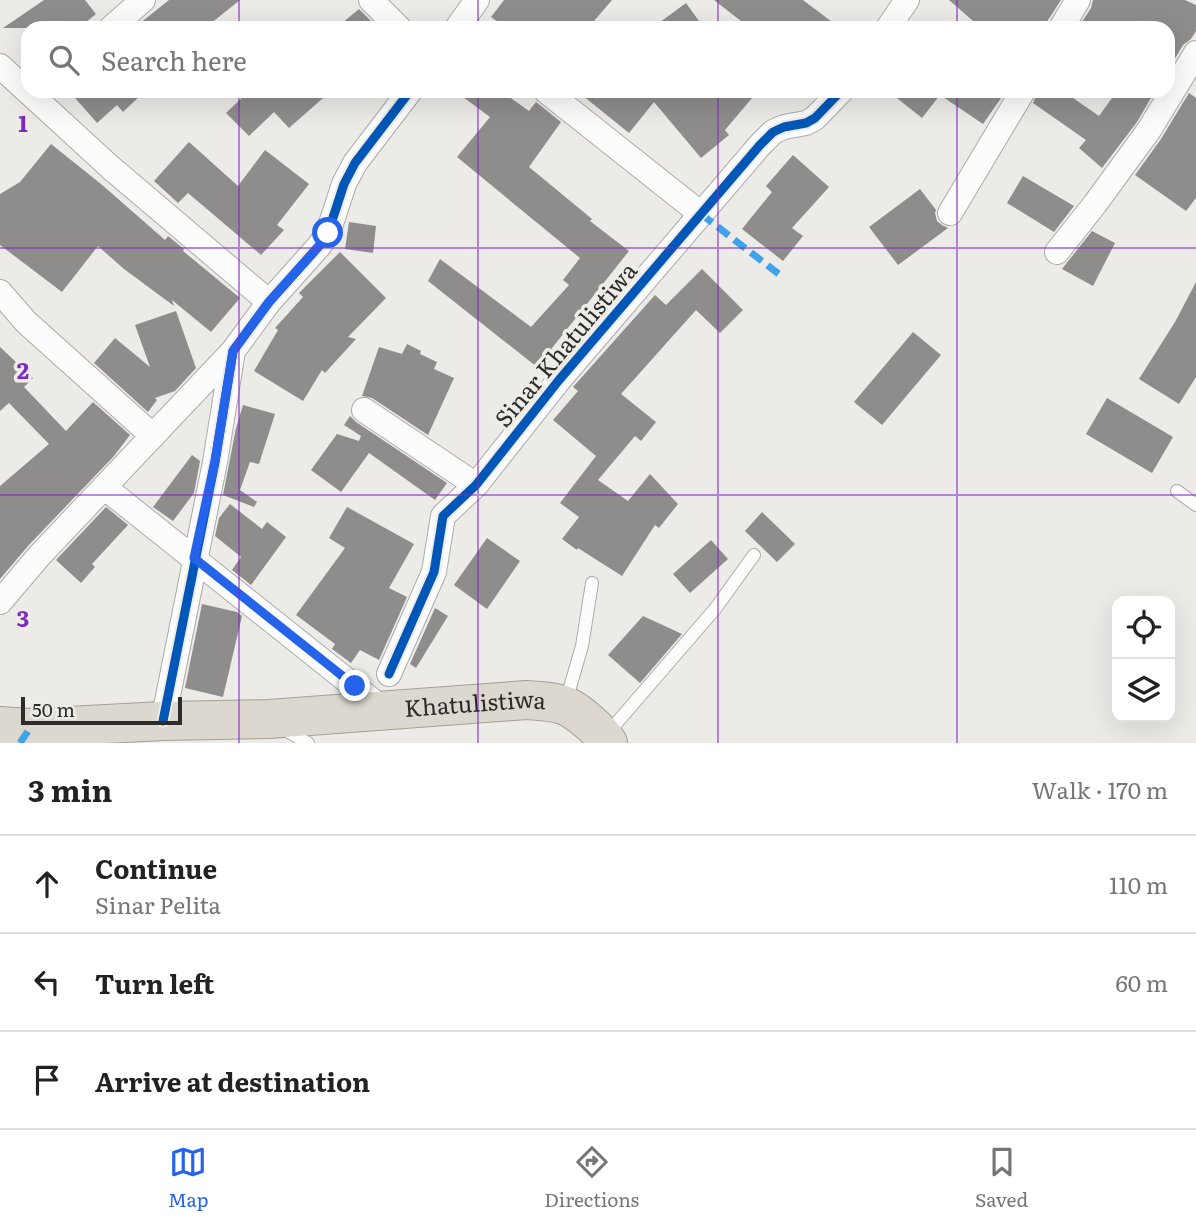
<!DOCTYPE html>
<meta charset="utf-8">
<style>
body{margin:0;font-family:Literata,serif;background:#f6f6f6;color:#222}
.controls{position:absolute;right:21px;bottom:21px;display:grid;overflow:hidden;border-radius:14px;box-shadow:0 7px 28px #0002}
.controls button{width:63px;height:63px;display:grid;place-items:center;padding:0;border:0;border-bottom:2px solid #e0e0e0;background:#fff;color:#222;font:35px sans-serif}
.scale{position:absolute;left:21px;bottom:18px;width:161px;box-sizing:border-box;padding-left:7px;border:4px solid #2d2c2a;border-top:0;font-size:19px;line-height:24px;white-space:nowrap;color:#2d2c2a;-webkit-text-stroke:5px #eeece7;paint-order:stroke}
.stop{position:absolute;width:21px;height:21px;margin:-16px;border:5px solid #2563eb;border-radius:50%;background:#fff}
.stop.end{background:#2563eb;border-color:#fff;box-shadow:0 2px 7px #0008}
.list{margin:0;padding:0;list-style:none}
h2{display:flex;justify-content:space-between;align-items:center;height:91px;margin:0;padding:0 28px;font-size:30px}
h2 small{font-size:23px;font-weight:400;color:#767676}
.list li{display:grid;grid-template-columns:46px 1fr auto;gap:21px;align-items:center;box-sizing:border-box;height:98px;padding:0 28px;border-top:2px solid #e0e0e0}
.list b{display:block;font-size:26px;white-space:nowrap}
.list p{margin:0;font-size:23px;white-space:nowrap;color:#767676}
.list em{font-size:23px;font-style:normal;color:#767676}
.icon{flex:none;width:38px;height:38px;fill:none;stroke:currentColor;stroke-width:2;stroke-linecap:round;stroke-linejoin:round}
.map{position:relative;flex:none;width:1196px;height:743px;overflow:hidden}
.search{position:absolute;background:#fff;box-shadow:0 7px 28px #0002;left:21px;right:21px;top:21px;height:77px;display:flex;align-items:center;gap:18px;box-sizing:border-box;padding:0 24px;border-radius:21px;color:#767676;font-size:26px}
.sheet{height:385px;background:#fff}
nav{display:flex;justify-content:space-around;align-items:center;box-sizing:border-box;height:98px;border-top:2px solid #e0e0e0;background:#fff;font-size:19px;color:#767676}
nav a{display:grid;justify-items:center;gap:4px}
nav .on{color:#2563eb}
.map>svg:first-child{display:block}
.building{fill:#8e8d8b}
.lines{fill:none;stroke-linecap:round;stroke-linejoin:round}
.service-casing{stroke:#acaba8;stroke-width:14}
.minor-casing{stroke:#acaba8;stroke-width:26}
.trunk-casing{stroke:#a49f93;stroke-width:40}
.service{stroke:#fcfcfc;stroke-width:12}
.minor{stroke:#fcfcfc;stroke-width:24}
.trunk{stroke:#dcd8d0;stroke-width:38}
.quiet{stroke:#3ea3eb;stroke-width:7;stroke-dasharray:14 7;stroke-linecap:butt}
.cycleway-casing{stroke:#eeece7;stroke-width:13}
.cycleway{stroke:#0057b8;stroke-width:9}
.route{stroke:#2563eb;stroke-width:9}
.grid{fill:none;stroke:#7b2cbf;stroke-width:2;stroke-opacity:0.55}
.labels{text-anchor:middle;stroke-width:7;stroke-linejoin:round;paint-order:stroke}
.street-label{font-size:23px;fill:#2d2c2a;stroke:#eeece7}
.grid-label{font-size:23px;text-anchor:middle;font-weight:bold;fill:#7b2cbf;stroke:#eeece7;stroke-width:7;stroke-linejoin:round;paint-order:stroke}
</style>
<div class="map">
<svg width="1196" height="743" viewBox="0 0 1196 743">
<rect width="100%" height="100%" fill="#edebe8"/>
<path class="building" d="M44,0H85L96,14L79,28H3Z
M169,0H240L205,28H134Z
M504,0H612L588,28H506L491,17Z
M714,0H803L840,28H750Z
M949,0H1061L1048,20L1046,28H981Z
M1093,0H1185L1196,5V31L1191,39L1183,45L1168,70V28H1078L1091,8Z
M686,3L704,28H652Z
M359,9L378,28H336Z
M69,91H145L123,112L117,105L97,123Z
M249,91H331L289,128L274,112L249,136L226,113Z
M455,91H501L529,111L536,102L561,122L529,167L592,219L590,221L629,251L537,367L428,281L440,259L531,327L569,285L563,280L580,258L457,157L490,117Z
M577,91H758L725,130L729,135L701,158L654,102L629,133Z
M888,91H1006L983,124L940,95L922,118Z
M1038,91H1063L1099,116L1117,91H1155L1137,122L1102,168L1079,148L1086,140L1033,103Z
M1189,93L1196,98V198L1186,211L1135,175L1161,139Z
M189,142L238,186L265,150L309,184L277,225L284,230L261,255L188,193L178,203L154,181Z
M51,144L101,184L165,240L168,236L184,249L183,251L240,298L211,332L172,300L174,306L124,269L98,246L62,292L0,245V194L20,182Z
M793,155L829,187L792,228L803,236L783,261L742,229L772,192L766,186Z
M1023,176L1074,206L1054,232L1007,203Z
M920,189L936,210L935,213L937,221L942,225L948,228L898,265L869,227Z
M349,222L376,226L373,253L345,249Z
M1092,231L1115,243L1093,286L1062,269Z
M340,252L386,298L348,337L356,339L325,373L322,370L303,401L254,371L278,330L275,328L303,297L299,293Z
M702,269L743,310L720,333L696,310L621,394L656,422L641,441L635,436L598,480L628,501L650,474L678,504L659,528L655,525L622,576L578,548L577,550L562,539L579,517L560,503L596,456L553,420L578,391L573,387L655,295L666,305Z
M1196,282V377L1179,404L1139,379L1175,322Z
M176,311L196,368L175,391L155,398L157,400L148,412L94,363L115,338L150,367L135,325Z
M913,332L941,355L882,425L854,402Z
M407,344L421,351L420,354L437,362L434,369L454,378L428,435L372,398L362,396L379,347L402,354Z
M0,347L33,378L24,387L66,431L93,402L130,435L114,456L28,546L0,579V486L49,444L9,403L0,411Z
M1107,398L1173,437L1152,473L1086,434Z
M243,405L275,414L259,464L250,462L240,490L257,502L254,507L223,495L236,428Z
M350,416L356,422L447,483L435,500L369,453L341,492L311,470L337,434L359,441L361,436L344,425Z
M192,455L200,461L194,493L173,521L153,507Z
M230,504L262,529L267,522L286,537L251,585L232,570L241,557L215,536L219,518Z
M106,507L128,525L92,564L95,567L81,583L56,560Z
M347,507L414,544L389,588L407,597L379,660L360,650L351,663L332,649L335,644L296,615L345,548L329,538Z
M762,512L795,544L777,562L745,531Z
M487,538L520,561L487,609L454,585Z
M711,540L728,559L690,593L673,574Z
M202,604L237,612L242,616L223,697L185,688Z
M435,608L448,616L416,668L410,664Z
M643,616L682,634L640,683L608,655Z"/>
<g class="lines">
<defs>
<path id="service" d="M1177,491L1196,505
M566,701L582,646L592,583
M280,727L308,743
M607,734L715,609L754,555"/>
<path id="minor" d="M371,0L399,28
M111,28L143,0
M457,28L477,0
M888,28L907,0
M1061,28L1078,0
M0,66L110,167L269,302
M546,91L701,214
M950,213L1023,91
M1057,252L1095,204L1149,130L1196,53
M0,292L26,322L153,436
M364,410L476,485
M104,487L384,710
M0,602L39,556L233,351
M389,674L434,572L443,516L476,485L559,380L760,145L773,132L784,127L806,123L815,118L841,91
M163,721L215,462L233,351L269,302L319,246L328,233L344,184L355,163L410,91"/>
<g id="trunk">
<path id="s1" d="M0,726L30,728L163,721L269,719L526,700C539,701 554,701 566,706C579,712 601,731 608,743"/>
</g>
</defs>
<use href="#service" class="service-casing"/>
<use href="#minor" class="minor-casing"/>
<use href="#trunk" class="trunk-casing"/>
<use href="#service" class="service"/>
<use href="#minor" class="minor"/>
<use href="#trunk" class="trunk"/>
<path class="quiet" d="M701,214L780,275
M20,743L30,728"/>
<defs>
<path id="cycleway" d="M389,674L434,572L443,516L476,485L559,380L760,145L773,132L784,127L806,123L815,118L841,91
M163,721L215,462L233,351L269,302L319,246L328,233L344,184L355,163L410,91"/>
</defs>
<use href="#cycleway" class="cycleway-casing"/>
<use href="#cycleway" class="cycleway"/>
</g>
<g class="lines">
<path class="route" d="M328,233L319,246L269,302L233,351L215,461L194,558L355,686"/>
</g>
<path class="grid" d="M239,0V28M478,0V28M718,0V28M957,0V28M239,91V743M478,91V743M718,91V743M957,91V743M0,248H1196M0,495H1196"/>
<g class="labels">
<g class="street-label">
<text transform="translate(566 345) rotate(-50)" y="8">Sinar Khatulistiwa</text>
<text dy="8" stroke="none"><textPath href="#s1" startOffset="476">Khatulistiwa</textPath></text>
</g>
</g>
<g class="grid-label">
<text x="23" y="132">1</text>
<text x="23" y="379">2</text>
<text x="23" y="627">3</text>
</g>
</svg>
<div class="controls">
<button><svg class="icon" aria-label="locate" viewBox="0 0 24 24"><circle cx="12" cy="12" r="6"/><path d="M12 2v4M12 18v4M2 12h4M18 12h4"/></svg></button>
<button><svg class="icon" aria-label="layers" viewBox="0 0 24 24"><path d="M12 4l9 5-9 5-9-5zM3 14l9 5 9-5"/></svg></button>
</div>
<div class="scale">50 m</div>
<div class="stop" style="left:328px;top:233px"></div>
<div class="stop end" style="left:355px;top:686px"></div>
<div class="search"><svg class="icon" aria-label="search" viewBox="0 0 24 24"><circle cx="10" cy="10" r="6"/><path d="M15 15l6 6"/></svg>Search here</div>
</div>
<section class="sheet">
<h2>3 min<small>Walk · 170 m</small></h2>
<ul class="list">
<li><svg class="icon" aria-label="ahead" viewBox="0 0 24 24"><path d="M12 20V5M6 11l6-6 6 6"/></svg><div><b>Continue</b><p>Sinar Pelita</p></div><em>110 m</em></li>
<li><svg class="icon" aria-label="left" viewBox="0 0 24 24"><path d="M17 20v-9H6M10 6l-5 5 5 5"/></svg><div><b>Turn left</b></div><em>60 m</em></li>
<li><svg class="icon" aria-label="arrive" viewBox="0 0 24 24"><path d="M6 21V4h12l-3 4 3 4H6"/></svg><div><b>Arrive at destination</b></div></li>
</ul>
</section>
<nav>
<a class="on"><svg class="icon" aria-label="map" viewBox="0 0 24 24"><path d="M3 6l6-2 6 2 6-2v14l-6 2-6-2-6 2zM9 4v14M15 6v14"/></svg>Map</a>
<a><svg class="icon" aria-label="directions" viewBox="0 0 24 24"><path d="M12 3l9 9-9 9-9-9zM9 14v-3h6M13 9l2 2-2 2"/></svg>Directions</a>
<a><svg class="icon" aria-label="saved" viewBox="0 0 24 24"><path d="M7 4h10v16l-5-4-5 4z"/></svg>Saved</a>
</nav>
